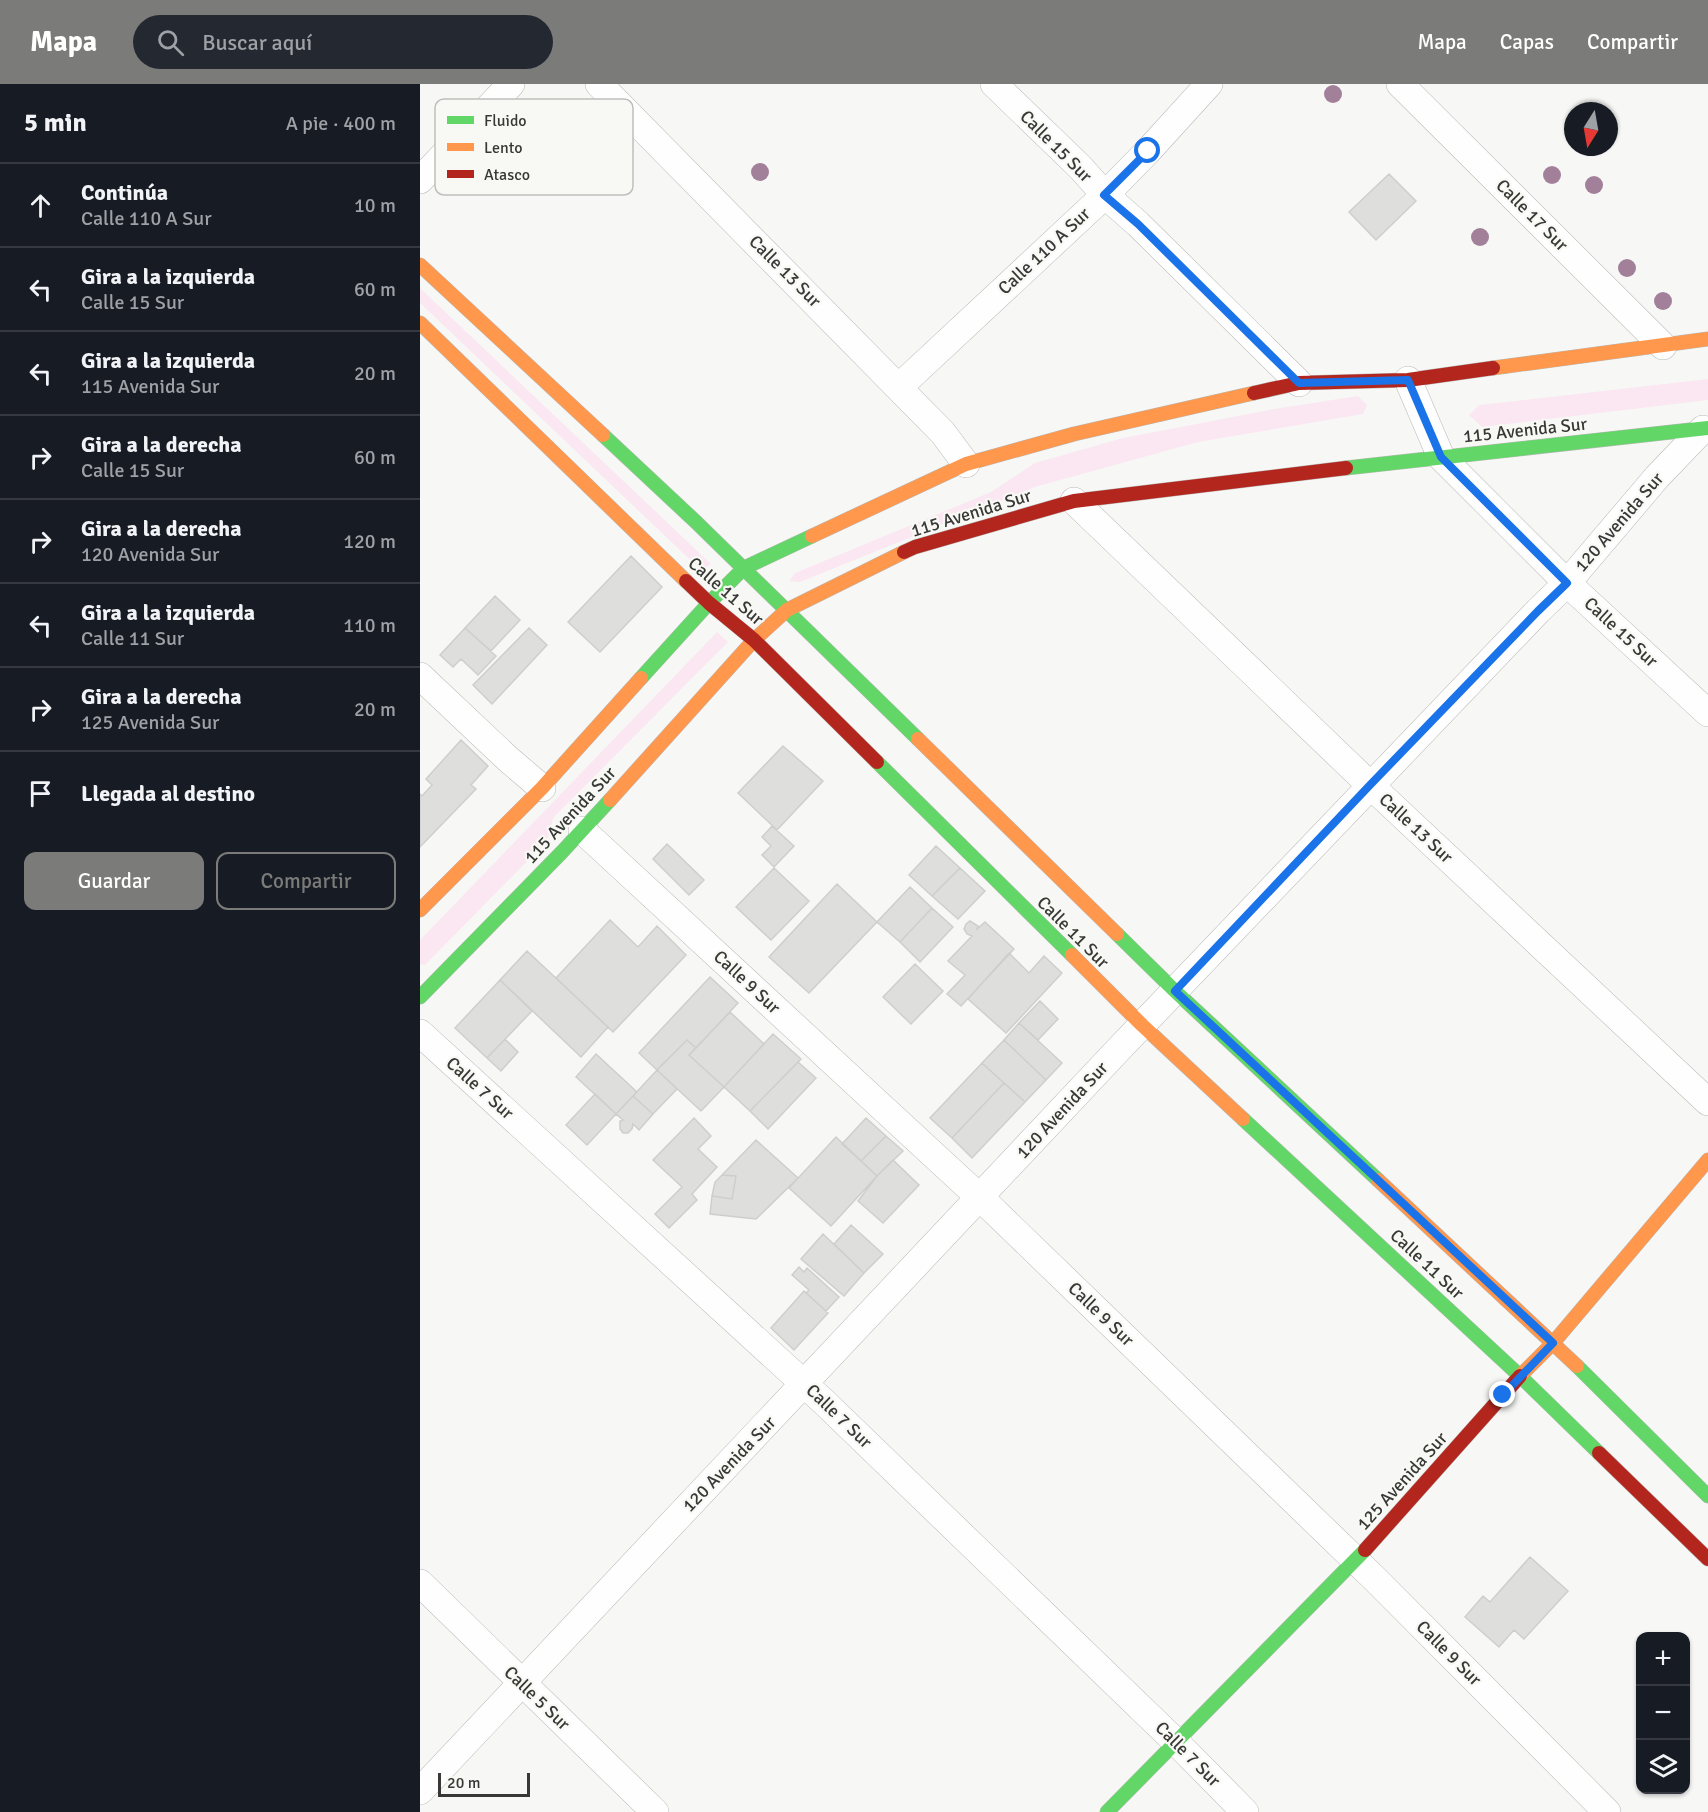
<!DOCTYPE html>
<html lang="es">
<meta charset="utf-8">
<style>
body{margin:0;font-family:Signika,sans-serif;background:#242831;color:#f1f3f6}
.controls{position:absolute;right:18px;bottom:18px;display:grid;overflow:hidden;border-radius:12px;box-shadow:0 2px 4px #0004}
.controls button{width:54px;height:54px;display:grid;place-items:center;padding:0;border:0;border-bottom:2px solid #363941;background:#171b24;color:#f1f3f6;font:30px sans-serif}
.compass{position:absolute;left:1144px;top:18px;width:54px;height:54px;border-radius:50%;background:#171b24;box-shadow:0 2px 4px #0004;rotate:191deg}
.scale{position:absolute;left:18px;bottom:15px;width:92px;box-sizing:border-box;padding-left:6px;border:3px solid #383937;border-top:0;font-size:16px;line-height:21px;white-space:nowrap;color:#383937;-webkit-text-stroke:4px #f8f9f4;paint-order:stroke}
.stop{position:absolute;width:18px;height:18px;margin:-14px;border:4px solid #1a73e8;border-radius:50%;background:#fff}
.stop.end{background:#1a73e8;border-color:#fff;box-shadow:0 2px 6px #0008}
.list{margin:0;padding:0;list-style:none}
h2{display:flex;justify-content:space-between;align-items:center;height:78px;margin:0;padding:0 24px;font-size:26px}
h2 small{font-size:20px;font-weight:400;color:#9ea1a6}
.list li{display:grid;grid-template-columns:39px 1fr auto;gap:18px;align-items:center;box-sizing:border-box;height:84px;padding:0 24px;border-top:2px solid #363941}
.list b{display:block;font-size:22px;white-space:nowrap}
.list p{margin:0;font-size:20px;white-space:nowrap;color:#9ea1a6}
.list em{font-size:20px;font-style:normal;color:#9ea1a6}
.actions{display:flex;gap:12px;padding:18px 24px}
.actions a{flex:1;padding:14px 0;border:2px solid #7b7c7a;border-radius:12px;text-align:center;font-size:21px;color:#7b7c7a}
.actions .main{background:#7b7c7a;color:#fff}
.icon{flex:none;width:33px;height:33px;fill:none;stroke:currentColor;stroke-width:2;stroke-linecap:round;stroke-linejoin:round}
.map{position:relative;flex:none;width:1288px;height:1728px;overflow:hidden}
header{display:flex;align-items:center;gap:36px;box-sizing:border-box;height:84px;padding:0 30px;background:#7b7c7a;color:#fff}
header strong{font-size:28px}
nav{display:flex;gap:33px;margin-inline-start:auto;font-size:21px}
.search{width:420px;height:54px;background:#242831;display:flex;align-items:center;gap:15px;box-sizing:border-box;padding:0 21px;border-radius:33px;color:#9ea1a6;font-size:22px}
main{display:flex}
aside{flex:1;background:#171b24}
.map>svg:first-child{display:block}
.green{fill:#fae7f2}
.building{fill:#dededc;stroke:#cecfcd;stroke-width:1.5}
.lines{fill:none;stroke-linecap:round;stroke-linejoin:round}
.street-casing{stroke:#b8b9b7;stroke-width:28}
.fast-casing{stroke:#b8b9b7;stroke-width:15}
.slow-casing{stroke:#b8b9b7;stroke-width:15}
.jam-casing{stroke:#b8b9b7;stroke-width:15}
.street{stroke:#fefefe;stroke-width:27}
.fast{stroke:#63d668;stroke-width:14}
.slow{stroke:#ff974d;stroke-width:14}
.jam{stroke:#b3261e;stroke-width:14}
.tree{fill:#a3809a}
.route{stroke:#1a73e8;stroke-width:8}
.labels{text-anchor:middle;stroke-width:4.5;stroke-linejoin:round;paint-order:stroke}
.street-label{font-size:18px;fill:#383937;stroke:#f8f9f4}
.key{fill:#f8f9f4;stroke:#bebfbb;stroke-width:1.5}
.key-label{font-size:16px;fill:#383937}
</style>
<header>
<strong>Mapa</strong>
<div class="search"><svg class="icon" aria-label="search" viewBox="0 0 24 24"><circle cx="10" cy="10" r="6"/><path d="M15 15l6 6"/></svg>Buscar aquí</div>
<nav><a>Mapa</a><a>Capas</a><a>Compartir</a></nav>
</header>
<main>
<aside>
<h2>5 min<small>A pie · 400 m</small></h2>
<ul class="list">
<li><svg class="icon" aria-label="ahead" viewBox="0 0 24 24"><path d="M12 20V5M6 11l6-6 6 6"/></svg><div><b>Continúa</b><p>Calle 110 A Sur</p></div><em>10 m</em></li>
<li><svg class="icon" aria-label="left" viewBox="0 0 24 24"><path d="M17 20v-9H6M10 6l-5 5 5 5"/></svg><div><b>Gira a la izquierda</b><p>Calle 15 Sur</p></div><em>60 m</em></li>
<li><svg class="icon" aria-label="left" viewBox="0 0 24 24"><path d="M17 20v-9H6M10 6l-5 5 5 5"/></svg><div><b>Gira a la izquierda</b><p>115 Avenida Sur</p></div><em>20 m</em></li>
<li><svg class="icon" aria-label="right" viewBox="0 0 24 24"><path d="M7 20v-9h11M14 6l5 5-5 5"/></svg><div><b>Gira a la derecha</b><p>Calle 15 Sur</p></div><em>60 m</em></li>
<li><svg class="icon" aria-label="right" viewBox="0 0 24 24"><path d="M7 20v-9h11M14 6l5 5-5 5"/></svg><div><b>Gira a la derecha</b><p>120 Avenida Sur</p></div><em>120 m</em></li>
<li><svg class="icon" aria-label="left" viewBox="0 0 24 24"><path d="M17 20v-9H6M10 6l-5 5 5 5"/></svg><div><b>Gira a la izquierda</b><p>Calle 11 Sur</p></div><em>110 m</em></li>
<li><svg class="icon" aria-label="right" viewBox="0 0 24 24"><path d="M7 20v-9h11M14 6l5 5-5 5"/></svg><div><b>Gira a la derecha</b><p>125 Avenida Sur</p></div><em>20 m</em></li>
<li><svg class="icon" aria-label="arrive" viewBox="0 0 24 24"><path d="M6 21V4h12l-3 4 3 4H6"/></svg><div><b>Llegada al destino</b></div></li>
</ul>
<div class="actions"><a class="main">Guardar</a><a>Compartir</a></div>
</aside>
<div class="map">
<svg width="1288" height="1728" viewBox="0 0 1288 1728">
<rect width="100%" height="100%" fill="#f7f8f5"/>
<path class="green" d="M0,204L291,480L282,487L0,219Z
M1288,295V316L1062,343L1049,331L1059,321Z
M938,312L947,321L943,330L778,358L615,403L380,498L369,497L375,489L571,408L615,379L703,354L854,325Z
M297,548L308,558L133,734L127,757L5,881L0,880V856Z"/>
<path class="building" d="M969,90L996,117L956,156L929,128Z
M211,472L242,503L180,568L148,538Z
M75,512L100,536L71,567L45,544Z
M45,544L76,572L58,591L41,575L33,583L20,571Z
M109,544L127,561L72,620L53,601Z
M41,656L68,682L51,701L56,705L0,763V710L2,712L12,701L6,695Z
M363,662L403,697L357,746L318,709Z
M352,742L374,762L354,783L342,771L351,762L342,753Z
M247,760L284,796L269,811L233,775Z
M516,762L540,784L512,812L489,791Z
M354,784L389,817L351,856L316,823Z
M540,784L565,807L538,835L512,812Z
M417,800L457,838L389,909L349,873Z
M490,803L512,824L480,858L457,838Z
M512,824L533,843L500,878L480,858Z
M190,836L218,863L237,842L266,871L193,948L136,894Z
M550,837L558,842L557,845L565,838L594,865L541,922L527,910L545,891L528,877L552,852L547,850L544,845L546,840Z
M107,867L188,943L161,973L80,896Z
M589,869L609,889L624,872L642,889L586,949L548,915Z
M495,880L523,907L491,940L463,913Z
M290,893L318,919L276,964L267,956L237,986L219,969Z
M80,896L112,927L67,974L35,944Z
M620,917L638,935L618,956L599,939Z
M310,928L344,960L304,1003L269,971Z
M599,939L642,979L626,996L584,956Z
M353,950L381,975L330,1027L304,1003Z
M85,955L98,968L81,987L67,974Z
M267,956L276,964L269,971L304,1003L281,1027L237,986Z
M584,956L626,996L605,1018L562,979Z
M176,970L217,1008L196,1030L156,993Z
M378,978L396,994L348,1045L330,1027Z
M562,979L584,999L532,1054L510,1034Z
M237,986L257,1005L233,1030L213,1012Z
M584,999L605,1018L552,1074L532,1054Z
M175,1010L196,1030L167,1061L146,1041Z
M213,1012L233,1030L219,1046L213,1040L212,1045L208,1049H203L200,1045V1037L203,1036L196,1030Z
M274,1034L291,1052L278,1065L297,1083L272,1110L277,1116L249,1144L235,1130L262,1103L233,1076Z
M446,1034L466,1052L441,1077L422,1060Z
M466,1052L483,1067L457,1092L441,1077Z
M416,1053L457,1092L411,1142L369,1104Z
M336,1056L378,1094L336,1135L290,1130L292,1112L312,1115L316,1092L302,1091Z
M473,1076L499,1101L463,1139L438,1117L457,1092Z
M302,1091L316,1092L312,1115L292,1112L295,1098Z
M431,1141L463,1170L444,1189L414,1160Z
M403,1150L444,1189L424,1212L381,1175Z
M379,1183L384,1188L387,1184L419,1213L406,1227L386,1209L389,1206L372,1191Z
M384,1207L408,1229L374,1266L351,1244Z
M1110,1473L1148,1507L1104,1555L1094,1546L1079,1563L1045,1533L1063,1512L1070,1518Z"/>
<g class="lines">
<defs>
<path id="street" d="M179,0L523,349L546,380
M574,0L660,83L685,111L718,140L879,299
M980,0L1243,262
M0,96L91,0
M988,296L1021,373L1147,499L1288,629
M479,303L685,111L728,67L789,0
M654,417L950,701L1288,1018
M0,592L88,675L122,704
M162,746L570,1123L956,1496L1187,1728
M0,949L404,1318L756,1658L825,1728
M0,1499L235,1728
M0,1707L698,966L1118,527L1147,499L1237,393L1283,345"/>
<path id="fast" d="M183,351L276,438L498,655
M926,384L1288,344
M221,594L289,519L324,484L392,452
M457,678L652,871
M697,850L755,907L958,1096
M0,913L142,768L190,716
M823,1035L1100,1292L1179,1369
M1157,1282L1288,1412
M687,1728L945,1466"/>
<path id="slow" d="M0,181L183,351
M0,239L266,497
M1073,284L1288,255
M392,452L546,380L654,350L834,309
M498,655L697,850
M190,716L334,556L367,526L484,468
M0,826L122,704L221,594
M652,871L722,941L823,1035
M958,1096L1157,1282
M1100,1292L1133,1259L1288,1076"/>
<path id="jam" d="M834,309L879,299L988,296L1073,284
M484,468L495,463L654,417L926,384
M266,497L289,519L334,556L457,678
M1179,1369L1288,1475
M945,1466L1100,1292"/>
</defs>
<use href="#street" class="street-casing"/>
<use href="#fast" class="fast-casing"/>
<use href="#slow" class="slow-casing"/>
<use href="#jam" class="jam-casing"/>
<use href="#street" class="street"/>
<use href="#fast" class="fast"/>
<use href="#slow" class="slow"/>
<use href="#jam" class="jam"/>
</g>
<g class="tree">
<circle cx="913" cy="10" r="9"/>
<circle cx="340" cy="88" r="9"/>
<circle cx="1132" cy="91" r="9"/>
<circle cx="1174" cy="101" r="9"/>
<circle cx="1060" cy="153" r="9"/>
<circle cx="1207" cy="184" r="9"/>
<circle cx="1243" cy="217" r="9"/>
</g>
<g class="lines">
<path class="route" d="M728,67L684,111L718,140L879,299L988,296L1021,373L1147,499L1118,527L950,701L755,907L1133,1259L1083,1311"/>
</g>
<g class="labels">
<g class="street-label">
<text transform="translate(636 62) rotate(45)" y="6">Calle 15 Sur</text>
<text transform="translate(1112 131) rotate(45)" y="6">Calle 17 Sur</text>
<text transform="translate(624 167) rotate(-43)" y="6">Calle 110 A Sur</text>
<text transform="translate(365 187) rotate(45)" y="6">Calle 13 Sur</text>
<text transform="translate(1105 346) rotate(-6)" y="6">115 Avenida Sur</text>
<text transform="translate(551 429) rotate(-17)" y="6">115 Avenida Sur</text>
<text transform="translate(1199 438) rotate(-49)" y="6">120 Avenida Sur</text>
<text transform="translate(306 507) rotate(41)" y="6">Calle 11 Sur</text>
<text transform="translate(1201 548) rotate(43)" y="6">Calle 15 Sur</text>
<text transform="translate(150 731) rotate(-47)" y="6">115 Avenida Sur</text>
<text transform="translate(996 744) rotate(43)" y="6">Calle 13 Sur</text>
<text transform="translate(653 848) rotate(45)" y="6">Calle 11 Sur</text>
<text transform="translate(327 898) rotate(43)" y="6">Calle 9 Sur</text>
<text transform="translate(60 1004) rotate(42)" y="6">Calle 7 Sur</text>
<text transform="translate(642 1026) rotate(-47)" y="6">120 Avenida Sur</text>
<text transform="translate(1007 1180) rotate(43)" y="6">Calle 11 Sur</text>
<text transform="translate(681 1230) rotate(44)" y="6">Calle 9 Sur</text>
<text transform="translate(419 1332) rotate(44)" y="6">Calle 7 Sur</text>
<text transform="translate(309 1380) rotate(-46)" y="6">120 Avenida Sur</text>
<text transform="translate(982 1397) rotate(-48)" y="6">125 Avenida Sur</text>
<text transform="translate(1029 1569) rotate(45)" y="6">Calle 9 Sur</text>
<text transform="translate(117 1614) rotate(44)" y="6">Calle 5 Sur</text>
<text transform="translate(768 1670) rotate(45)" y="6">Calle 7 Sur</text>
</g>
</g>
<rect x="15" y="15" width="198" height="96" rx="9" class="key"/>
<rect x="27" y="32" width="27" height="8" fill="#63d668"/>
<rect x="27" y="59" width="27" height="8" fill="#ff974d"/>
<rect x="27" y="86" width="27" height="8" fill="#b3261e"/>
<g class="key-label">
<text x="64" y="42">Fluido</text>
<text x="64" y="69">Lento</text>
<text x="64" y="96">Atasco</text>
</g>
</svg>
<div class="controls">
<button>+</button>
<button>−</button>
<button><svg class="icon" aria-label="layers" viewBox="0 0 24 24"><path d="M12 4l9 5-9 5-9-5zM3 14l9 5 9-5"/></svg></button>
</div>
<svg class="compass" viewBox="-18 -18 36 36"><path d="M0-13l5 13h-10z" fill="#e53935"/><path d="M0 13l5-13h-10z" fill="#9ea1a6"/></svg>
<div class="scale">20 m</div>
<div class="stop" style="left:728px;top:67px"></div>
<div class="stop end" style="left:1083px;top:1311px"></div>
</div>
</main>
